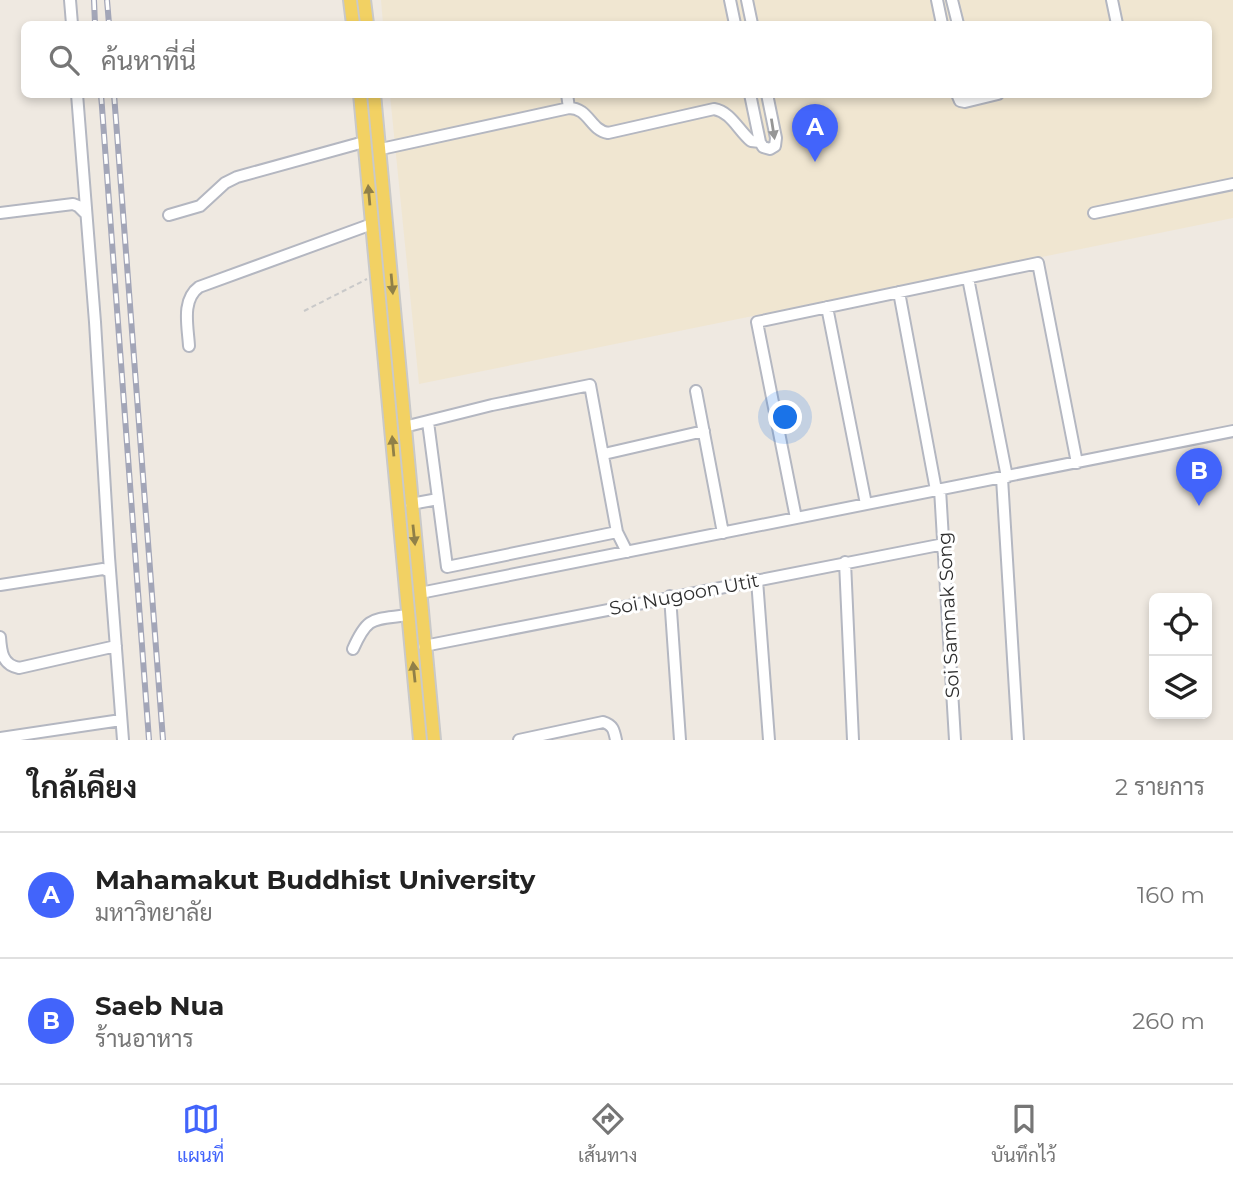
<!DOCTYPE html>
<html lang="th">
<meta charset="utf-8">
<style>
body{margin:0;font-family:Montserrat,Sarabun,sans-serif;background:#f6f6f6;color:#222}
.controls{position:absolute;right:21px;bottom:21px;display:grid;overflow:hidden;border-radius:10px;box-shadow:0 4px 10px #0003}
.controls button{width:63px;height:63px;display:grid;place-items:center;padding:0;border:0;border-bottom:2px solid #e0e0e0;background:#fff;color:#222;font:35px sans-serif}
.you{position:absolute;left:786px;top:418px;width:24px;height:24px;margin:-18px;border:5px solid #fff;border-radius:50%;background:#1a73e8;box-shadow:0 0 0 10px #1a73e833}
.badge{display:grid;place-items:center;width:46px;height:46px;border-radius:50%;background:#4264fb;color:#fff;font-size:23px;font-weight:700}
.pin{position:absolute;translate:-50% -58px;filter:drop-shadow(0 2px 4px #0008)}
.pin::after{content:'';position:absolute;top:37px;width:24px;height:21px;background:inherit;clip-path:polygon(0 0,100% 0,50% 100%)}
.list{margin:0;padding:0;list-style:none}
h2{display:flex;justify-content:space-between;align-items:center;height:91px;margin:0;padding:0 28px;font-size:30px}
h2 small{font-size:23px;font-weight:400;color:#767676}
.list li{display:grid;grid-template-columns:46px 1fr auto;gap:21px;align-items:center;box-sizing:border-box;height:126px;padding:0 28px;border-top:2px solid #e0e0e0}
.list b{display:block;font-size:26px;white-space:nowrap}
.list p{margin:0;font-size:23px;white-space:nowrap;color:#767676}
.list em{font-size:23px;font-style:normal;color:#767676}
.icon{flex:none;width:38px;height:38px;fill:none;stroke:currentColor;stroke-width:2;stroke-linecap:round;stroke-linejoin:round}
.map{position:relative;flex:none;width:1233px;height:740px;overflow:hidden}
.search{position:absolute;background:#fff;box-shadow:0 4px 10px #0003;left:21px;right:21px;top:21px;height:77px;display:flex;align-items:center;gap:18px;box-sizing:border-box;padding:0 24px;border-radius:10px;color:#767676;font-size:26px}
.sheet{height:343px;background:#fff}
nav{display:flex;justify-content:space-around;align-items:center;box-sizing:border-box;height:98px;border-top:2px solid #e0e0e0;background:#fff;font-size:19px;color:#767676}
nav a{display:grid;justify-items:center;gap:4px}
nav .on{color:#4264fb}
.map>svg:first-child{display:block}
.education{fill:#f0e6d1}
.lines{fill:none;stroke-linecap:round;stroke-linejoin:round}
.minor-casing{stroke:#b4b7c1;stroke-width:14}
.major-casing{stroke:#c9c9c9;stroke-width:16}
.path{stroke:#c9c9c9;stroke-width:2;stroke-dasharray:5 3.5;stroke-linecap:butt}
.minor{stroke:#fff;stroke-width:10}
.major{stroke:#f2d163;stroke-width:12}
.rail-casing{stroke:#a3a6b8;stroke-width:6}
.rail{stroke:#fff;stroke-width:3.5;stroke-dasharray:10;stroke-linecap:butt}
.oneway{fill:#969696}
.oneway2{fill:#908048}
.labels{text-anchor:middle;stroke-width:6;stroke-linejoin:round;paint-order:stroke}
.street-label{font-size:19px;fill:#2e2e2e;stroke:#fff}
</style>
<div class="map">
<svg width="1233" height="740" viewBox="0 0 1233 740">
<rect width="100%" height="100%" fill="#efe9e1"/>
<path class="education" d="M381,0H1233V218L419,384L390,95L1208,94V24H383Z"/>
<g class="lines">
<defs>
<path id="minor" d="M70,0L72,24
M730,0L735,24
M747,0L752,24
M937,0L942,24
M952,0L958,24
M1112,0L1117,24
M77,94L95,322L109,557L123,740
M750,94L760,142
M957,94L960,101L965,102L998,94
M569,108C589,108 590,130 608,133L714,109C731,112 738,130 751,141L760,142L763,147L770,149L775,146L776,138L767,94
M381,149L569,108L567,94
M0,213L73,204L78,206L86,214
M1094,213L1233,184
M169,215L200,206L225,183L237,177L364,142
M968,278L1007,477
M899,292L936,490
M827,307L866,504
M189,346C188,327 181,300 199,287L372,224
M696,391L723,533
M428,422L447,567L617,532
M404,427L492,405L590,385L617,532L627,552
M604,454L704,431
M1002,478L1018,740
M940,489L955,740
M411,504L438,499
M796,518L757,322L1038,263L1077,463
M845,562L853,740
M757,580L769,740
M0,585L103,569L110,572
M420,593L1233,431
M670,596L680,740
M0,637C1,651 2,665 19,668L116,646
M424,646L944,544
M353,649C368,615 373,620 408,615
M0,738L121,720
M519,740L603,722C613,725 614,730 616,740"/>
<path id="major" d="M350,0L353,24
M364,0L367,24
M360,94L420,740
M374,94L434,740"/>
</defs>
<use href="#minor" class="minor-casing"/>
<use href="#major" class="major-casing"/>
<path class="path" d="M304,311L367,279"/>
<use href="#minor" class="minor"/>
<use href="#major" class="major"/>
<defs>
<path id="rail" d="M94,0L95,24
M107,0L109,24
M101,94L149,740
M114,94L163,740"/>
</defs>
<use href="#rail" class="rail-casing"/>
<use href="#rail" class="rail"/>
</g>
<defs><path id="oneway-solid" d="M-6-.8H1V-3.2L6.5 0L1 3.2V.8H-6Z" transform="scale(1.75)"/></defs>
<use class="oneway" href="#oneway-solid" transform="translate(773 129) rotate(81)"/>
<g class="oneway2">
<use href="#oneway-solid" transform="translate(369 195) rotate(-95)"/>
<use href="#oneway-solid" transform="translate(392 284) rotate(85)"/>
<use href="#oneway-solid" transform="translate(393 446) rotate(-95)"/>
<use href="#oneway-solid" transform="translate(414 535) rotate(84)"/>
<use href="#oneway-solid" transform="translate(414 672) rotate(-96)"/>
</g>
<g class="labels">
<g class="street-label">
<text transform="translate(684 594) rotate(-11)" y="7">Soi Nugoon Utit</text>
<text transform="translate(948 615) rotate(-93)" y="7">Soi Samnak Song</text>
</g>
</g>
</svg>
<div class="controls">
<button><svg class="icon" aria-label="locate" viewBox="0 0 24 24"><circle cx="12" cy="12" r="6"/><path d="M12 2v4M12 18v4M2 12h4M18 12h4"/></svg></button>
<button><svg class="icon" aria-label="layers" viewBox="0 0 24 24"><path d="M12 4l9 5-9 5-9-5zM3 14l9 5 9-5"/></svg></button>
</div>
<div class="you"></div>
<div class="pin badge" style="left:815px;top:162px">A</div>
<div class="pin badge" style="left:1199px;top:506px">B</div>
<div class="search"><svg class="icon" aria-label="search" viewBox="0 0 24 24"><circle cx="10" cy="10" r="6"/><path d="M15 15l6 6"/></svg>ค้นหาที่นี่</div>
</div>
<section class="sheet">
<h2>ใกล้เคียง<small>2 รายการ</small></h2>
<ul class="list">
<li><span class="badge">A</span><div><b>Mahamakut Buddhist University</b><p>มหาวิทยาลัย</p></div><em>160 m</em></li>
<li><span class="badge">B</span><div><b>Saeb Nua</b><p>ร้านอาหาร</p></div><em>260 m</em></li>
</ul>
</section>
<nav>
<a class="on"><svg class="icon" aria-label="map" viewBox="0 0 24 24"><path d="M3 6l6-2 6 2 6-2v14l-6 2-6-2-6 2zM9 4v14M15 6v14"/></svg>แผนที่</a>
<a><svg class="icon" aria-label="directions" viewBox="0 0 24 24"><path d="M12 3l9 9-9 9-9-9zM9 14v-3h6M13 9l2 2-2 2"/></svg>เส้นทาง</a>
<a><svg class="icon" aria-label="saved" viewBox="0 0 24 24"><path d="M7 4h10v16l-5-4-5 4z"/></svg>บันทึกไว้</a>
</nav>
